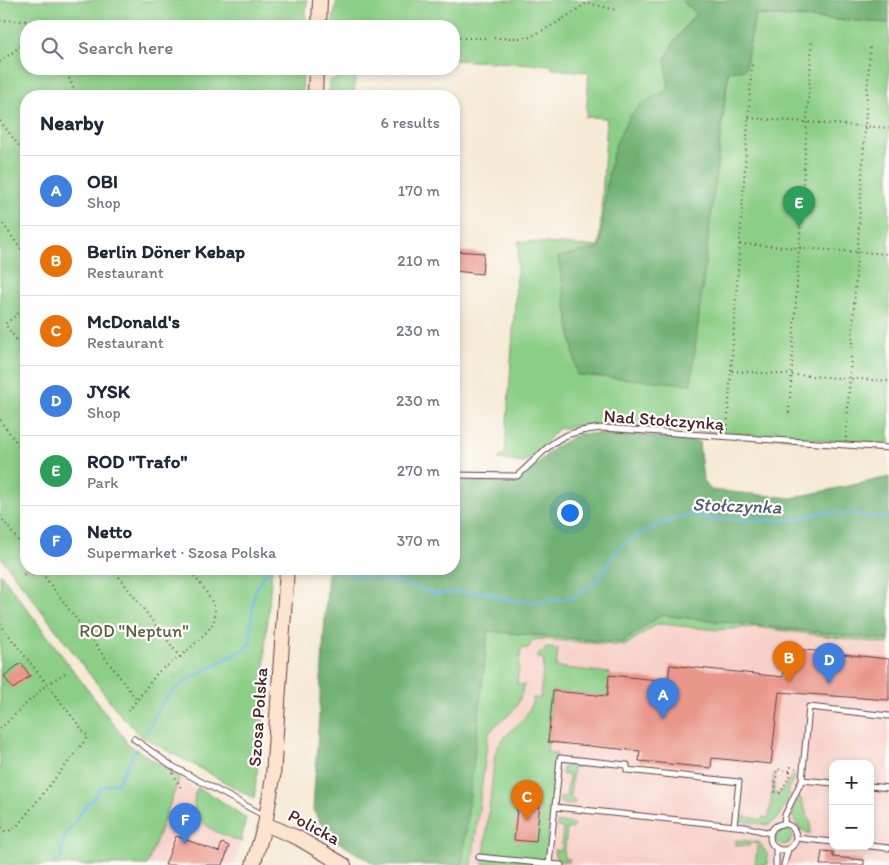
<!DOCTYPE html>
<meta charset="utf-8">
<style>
body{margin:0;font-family:Itim,sans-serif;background:#f6f6f7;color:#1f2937}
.controls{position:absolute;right:15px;bottom:15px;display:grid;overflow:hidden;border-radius:10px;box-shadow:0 2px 8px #0003}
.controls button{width:45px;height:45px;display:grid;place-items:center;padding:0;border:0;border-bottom:1px solid #e0e1e3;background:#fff;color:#1f2937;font:25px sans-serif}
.you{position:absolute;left:569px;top:512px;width:18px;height:18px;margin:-12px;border:4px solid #fff;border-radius:50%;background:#1a73e8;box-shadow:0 0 0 8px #1a73e833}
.badge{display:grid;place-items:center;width:32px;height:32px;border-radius:50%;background:#d1495b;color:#fff;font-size:16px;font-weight:700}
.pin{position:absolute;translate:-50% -41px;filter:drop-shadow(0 1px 2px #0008)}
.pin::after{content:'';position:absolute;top:26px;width:18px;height:15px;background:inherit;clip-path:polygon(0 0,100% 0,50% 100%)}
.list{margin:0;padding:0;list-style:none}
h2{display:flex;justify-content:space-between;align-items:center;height:65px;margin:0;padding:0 20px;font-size:21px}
h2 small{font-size:16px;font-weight:400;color:#747a83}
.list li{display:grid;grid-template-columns:32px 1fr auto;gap:15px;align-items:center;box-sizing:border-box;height:70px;padding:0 20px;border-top:1px solid #e0e1e3}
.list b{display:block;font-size:19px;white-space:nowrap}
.list p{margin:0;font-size:16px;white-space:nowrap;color:#747a83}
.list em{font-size:16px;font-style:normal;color:#747a83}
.icon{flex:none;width:28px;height:28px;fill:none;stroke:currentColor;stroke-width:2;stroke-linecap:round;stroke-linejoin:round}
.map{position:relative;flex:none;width:889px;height:865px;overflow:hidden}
.search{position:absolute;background:#fff;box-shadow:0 2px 8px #0003;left:20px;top:20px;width:440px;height:55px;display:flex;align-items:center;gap:12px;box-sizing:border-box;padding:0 18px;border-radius:20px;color:#747a83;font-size:19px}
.panel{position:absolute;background:#fff;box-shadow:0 2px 8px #0003;left:20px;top:90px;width:440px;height:485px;border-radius:20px}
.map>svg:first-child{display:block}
.built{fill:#f7d1c9;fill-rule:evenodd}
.green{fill:#8bce86;stroke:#6a7658}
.forest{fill:#70b173;stroke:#5d684f}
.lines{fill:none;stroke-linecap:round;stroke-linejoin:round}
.stream{stroke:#64afdc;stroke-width:2.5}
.building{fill:#ea978b}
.lane-casing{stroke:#643d44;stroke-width:7}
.secondary-casing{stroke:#643d44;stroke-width:16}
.path{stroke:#643d44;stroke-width:2;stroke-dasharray:1 4;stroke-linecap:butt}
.lane{stroke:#fff;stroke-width:5}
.secondary{stroke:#fde4d1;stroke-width:14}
.labels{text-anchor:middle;stroke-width:4.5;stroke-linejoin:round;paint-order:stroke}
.street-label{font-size:18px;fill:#4a1f2b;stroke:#fdfcf7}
.park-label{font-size:18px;fill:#615c4b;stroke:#fdfcf7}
.water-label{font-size:19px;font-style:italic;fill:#545972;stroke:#fdfcf7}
</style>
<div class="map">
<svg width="889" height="865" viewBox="0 0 889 865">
<rect width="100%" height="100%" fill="#fdfcf7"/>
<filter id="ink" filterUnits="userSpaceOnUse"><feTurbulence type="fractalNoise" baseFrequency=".02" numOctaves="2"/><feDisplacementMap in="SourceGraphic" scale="10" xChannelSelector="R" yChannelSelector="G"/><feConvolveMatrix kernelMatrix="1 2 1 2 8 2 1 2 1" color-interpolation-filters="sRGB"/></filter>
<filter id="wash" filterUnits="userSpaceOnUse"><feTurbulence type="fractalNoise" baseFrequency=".0096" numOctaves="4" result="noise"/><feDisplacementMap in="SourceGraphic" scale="20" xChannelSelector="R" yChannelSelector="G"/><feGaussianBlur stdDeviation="1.12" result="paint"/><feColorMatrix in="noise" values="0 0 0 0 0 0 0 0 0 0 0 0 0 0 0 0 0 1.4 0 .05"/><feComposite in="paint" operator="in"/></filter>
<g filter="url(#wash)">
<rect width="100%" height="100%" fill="#f5ead5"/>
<path class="built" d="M661,615L889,640V865H462L488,631ZM833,764H870V846H833Z
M180,777L223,813L217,835L240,843L234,865H147Z"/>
<path class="green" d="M0,0H307L305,26H26V69H303L302,96H26V569H272L265,647V706L254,798L141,736L122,717L0,556Z
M337,0H681L697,12L674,42L665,60L669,89L637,108L610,170L600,249L558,257L563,279L690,384L729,70L745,69L755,15L889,23V445L639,427L585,425L558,429L533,457L523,463L498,459L505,453L519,241L599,247L607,118L586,117L589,72L552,69V65L454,60V26H332Z
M355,74L354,96H328L329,81Z
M0,573L124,738L126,743L180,777L147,865H0Z
M661,615L889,640V644L754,627L717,630L661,624L654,626L624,646L540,639L533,640L528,648H521L517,684L524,685C521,695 519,706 510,714C502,721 493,725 488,736L472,865H462L488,631L622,643Z
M547,648L558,649L556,667L610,673L607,696L553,691L547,752L556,753L545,865H483L495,754C502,730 529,724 533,698L540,699L544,659L537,658L540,652Z
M569,764H576L579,767L573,768L570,798L576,801L573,805L562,804L560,802V797H566L569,776L562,774L563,768Z
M774,773V793L780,794L792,775L795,776L788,792L790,794L778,818L768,825L741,821L740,815L762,820L763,817L769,818Z
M197,788L214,796L246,818L241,842C215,833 184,820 197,788Z
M798,797L801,799L811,824L810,834L799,828L792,816Z
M557,822L574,824L573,829L567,828L564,858L570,859L569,862L559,861L555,856L554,850L561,851L563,828L557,827Z
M774 836a9 9 0 1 1 18 0a9 9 0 1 1-18 0Z
M736,840L759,842L767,854L768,865H755L758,844L750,843L749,846L736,845Z"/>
<path class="forest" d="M681,0H889V23L755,14L745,69L728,71L691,384L577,375L558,257L600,248C606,203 604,145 636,109C643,101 659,95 669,89L665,60L674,42L696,13Z
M626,433L699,442L703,481L711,490L792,498L889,477V640L661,615L622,643L488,631L462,865H376L328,836L313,810L328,569H454V477L509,481L520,479L555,447L578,434Z"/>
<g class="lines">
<path class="stream" d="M318,569L397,581L436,594L480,591L509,600L540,602L572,598L598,580L614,554L625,543L652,527L690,514L710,519L738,520H790L827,512L889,518
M146,733C152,723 156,710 163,702C185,674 223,665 250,644C253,618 248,587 270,569
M53,864L61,860L64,836L88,803L92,801L100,788L118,782L136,749"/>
</g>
<g id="blocks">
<path class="building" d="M454,251L484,253L482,274L454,271Z
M786,648L889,659V700L779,692L771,764L712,758L711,768L639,761L640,751L548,742L553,691L607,696L609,675L668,681L670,665L783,677Z
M21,663L30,676L13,689L4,676Z
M518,799L540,802L536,842L514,840Z
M176,836L219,852L222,843L229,846L223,865H165Z
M822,851L833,852V857L864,860V865H820Z"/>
</g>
</g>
<g filter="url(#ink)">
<use href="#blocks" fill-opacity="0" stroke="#643d44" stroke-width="1"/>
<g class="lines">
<defs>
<path id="lane" d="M454,475L517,476C553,445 552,432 604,428L889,448
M134,739L172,766L265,816
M802,780L833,783
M870,786L889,788
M555,807L745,827L770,833
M784,823L785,815L802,780L809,707L889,716
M770 837a13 13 0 1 1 26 0a13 13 0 1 1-26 0Z
M796,838L833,842
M870,846L889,848
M776,848V865
M479,857L549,864
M561,865L549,864L560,758L627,765V770L739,782L734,826
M784,865L788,849"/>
<path id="secondary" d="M319,26L320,0
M315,96L316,69
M265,824L298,838L344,865
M253,865L265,824L273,777L287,569"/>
</defs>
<use href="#lane" class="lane-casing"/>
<use href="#secondary" class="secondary-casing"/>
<path class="path" d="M0,20L40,22L46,26
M454,38H528L553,25L587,3L617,10
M0,62L26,42
M65,69L77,96
M749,118L889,128
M0,121L26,155
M0,220L26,256
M740,244L889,254
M26,307L5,324L26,353
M732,371L889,381
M789,413L812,40
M0,420L26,455
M727,430L752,63
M846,438L870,46
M0,516L26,551
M39,569L136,699
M113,569L180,657L158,672L128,712
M24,575L32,569
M0,624L88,737L18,825L9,831H4L0,825
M180,657C226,616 225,616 189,569
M0,729L46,685L65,673
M790,771L791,774L780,793L775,792L777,769L790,771L791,767L796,768
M173,773L182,790"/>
<use href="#lane" class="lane"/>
<use href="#secondary" class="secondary"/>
</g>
</g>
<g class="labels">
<g class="street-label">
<text transform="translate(664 420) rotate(4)" y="6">Nad Stołczynką</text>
<text transform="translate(258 717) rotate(-86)" y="6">Szosa Polska</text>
<text transform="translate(314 827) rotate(28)" y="6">Policka</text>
</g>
<g class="park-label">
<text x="134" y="637">ROD "Neptun"</text>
</g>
<g class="water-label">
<text transform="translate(737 505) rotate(2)" y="7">Stołczynka</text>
</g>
</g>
</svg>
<div class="controls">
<button>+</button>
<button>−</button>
</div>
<div class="you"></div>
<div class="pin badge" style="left:663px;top:719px;background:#3f7fe0">A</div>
<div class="pin badge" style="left:789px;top:682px;background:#e8710a">B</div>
<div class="pin badge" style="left:527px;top:821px;background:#e8710a">C</div>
<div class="pin badge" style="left:829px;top:684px;background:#3f7fe0">D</div>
<div class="pin badge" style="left:799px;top:227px;background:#2e9e5b">E</div>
<div class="pin badge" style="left:185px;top:844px;background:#3f7fe0">F</div>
<div class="search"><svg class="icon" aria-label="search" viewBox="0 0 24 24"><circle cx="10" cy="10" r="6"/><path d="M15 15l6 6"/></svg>Search here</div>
<section class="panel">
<h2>Nearby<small>6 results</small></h2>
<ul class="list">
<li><span class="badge" style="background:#3f7fe0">A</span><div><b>OBI</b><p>Shop</p></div><em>170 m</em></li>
<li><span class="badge" style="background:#e8710a">B</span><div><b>Berlin Döner Kebap</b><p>Restaurant</p></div><em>210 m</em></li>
<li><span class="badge" style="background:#e8710a">C</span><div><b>McDonald's</b><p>Restaurant</p></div><em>230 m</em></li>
<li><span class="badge" style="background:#3f7fe0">D</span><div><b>JYSK</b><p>Shop</p></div><em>230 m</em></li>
<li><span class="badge" style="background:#2e9e5b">E</span><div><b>ROD &quot;Trafo&quot;</b><p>Park</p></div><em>270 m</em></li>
<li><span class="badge" style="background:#3f7fe0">F</span><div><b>Netto</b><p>Supermarket · Szosa Polska</p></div><em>370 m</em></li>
</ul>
</section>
</div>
